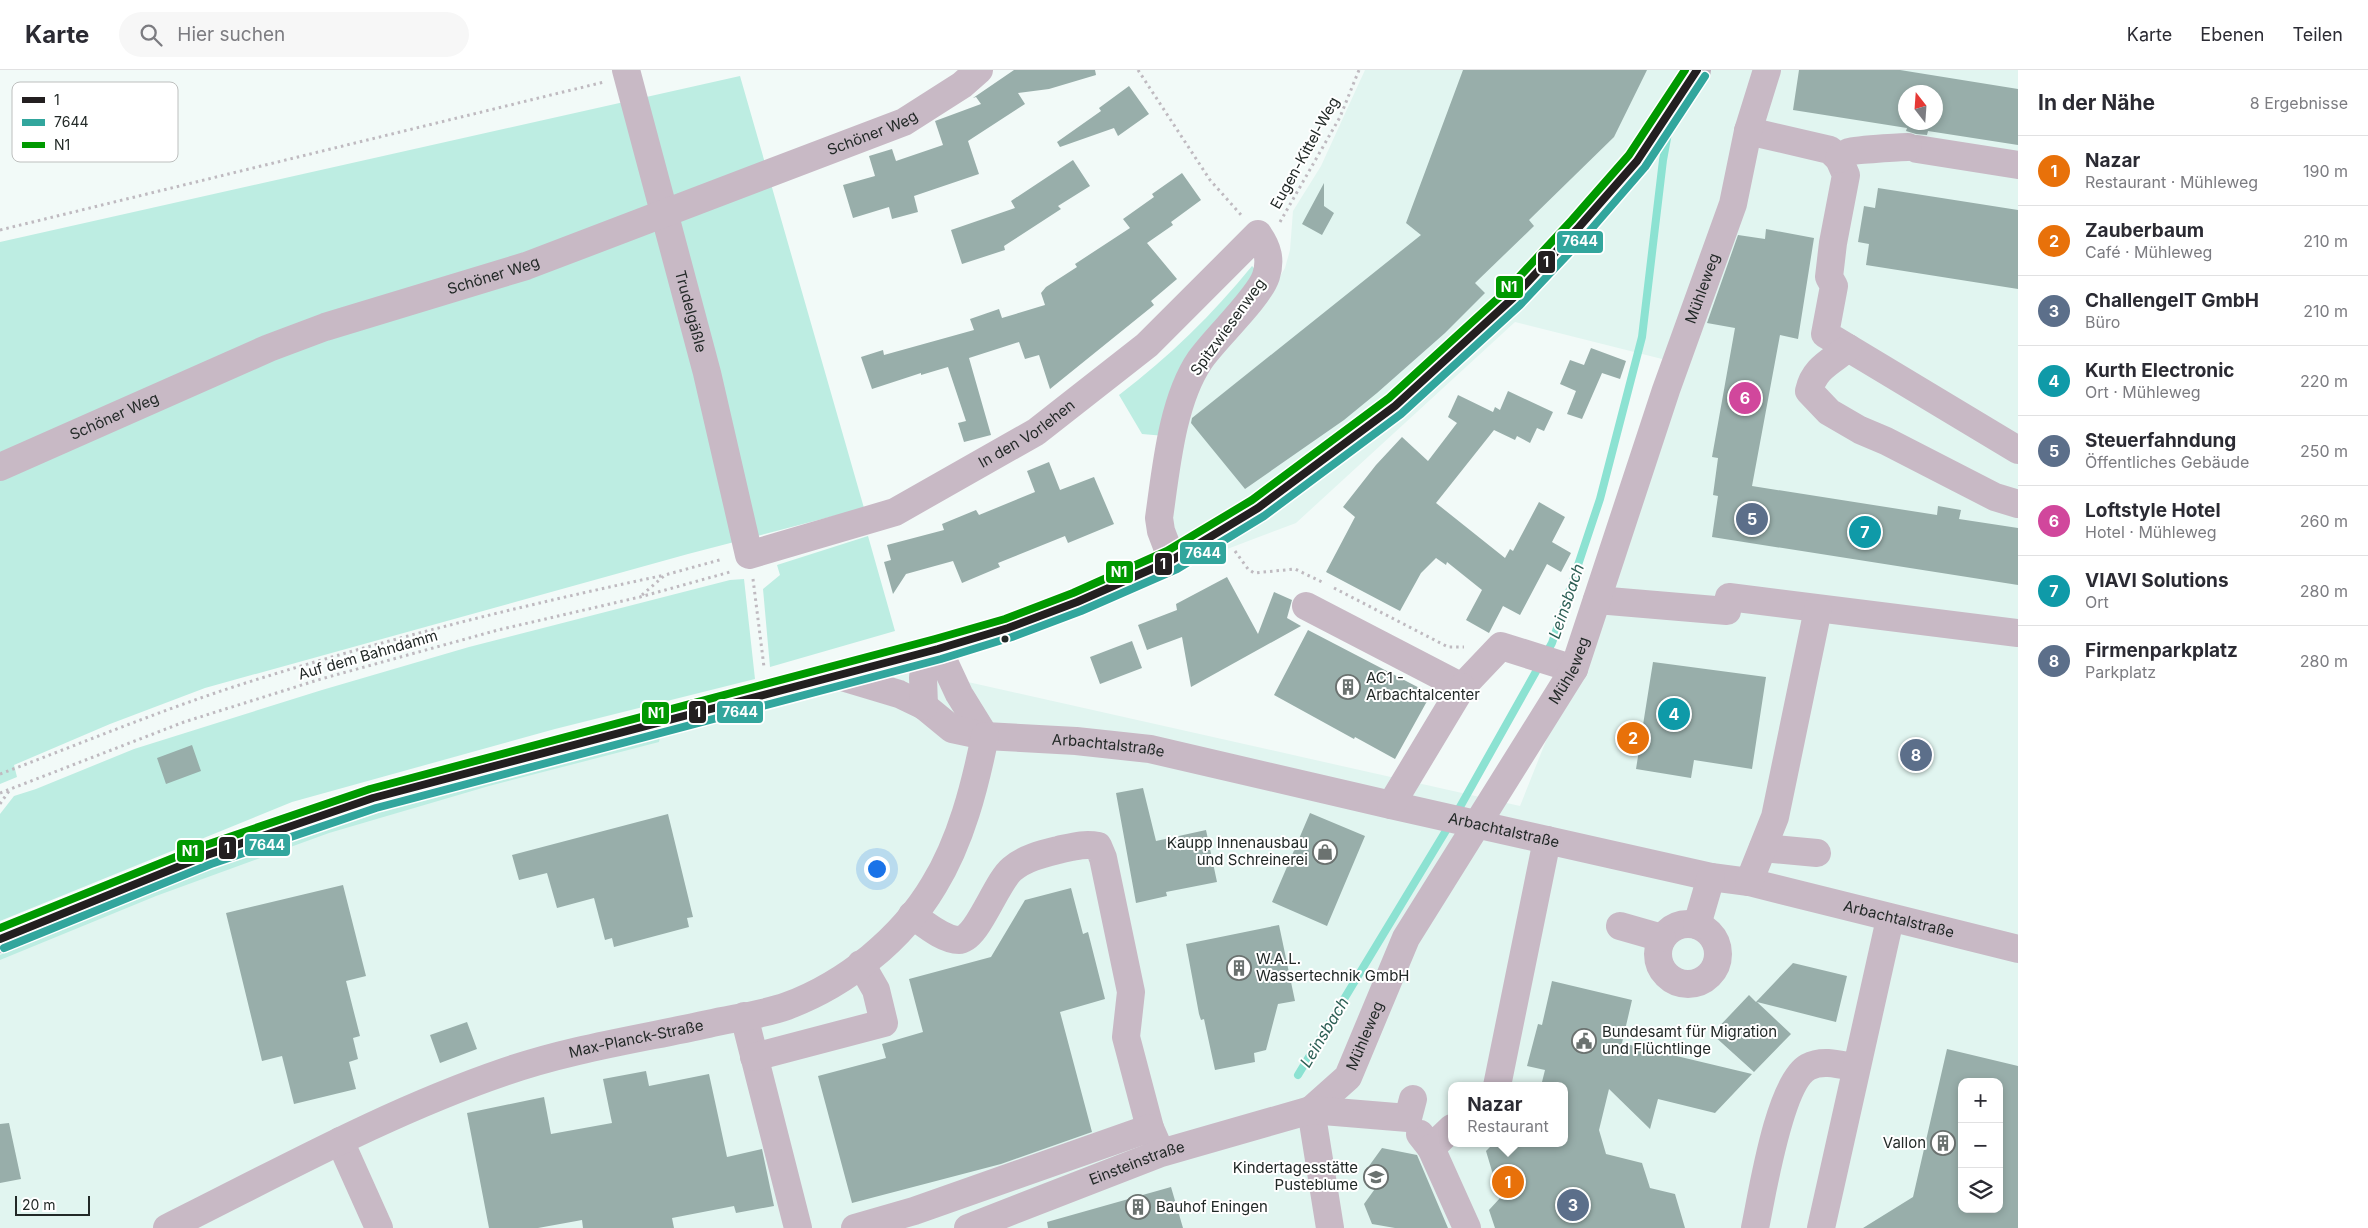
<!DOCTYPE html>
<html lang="de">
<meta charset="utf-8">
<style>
body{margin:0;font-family:Inter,sans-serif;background:#f7f7f7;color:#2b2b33}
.controls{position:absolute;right:15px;bottom:15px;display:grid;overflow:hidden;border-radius:10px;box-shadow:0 2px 8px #0003}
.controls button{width:45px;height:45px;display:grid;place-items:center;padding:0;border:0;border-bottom:1px solid #e1e1e2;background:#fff;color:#2b2b33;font:25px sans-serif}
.compass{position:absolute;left:1898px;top:15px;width:45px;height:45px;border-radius:50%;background:#fff;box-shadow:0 2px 8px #0003;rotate:343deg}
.scale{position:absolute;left:15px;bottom:12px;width:75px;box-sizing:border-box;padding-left:5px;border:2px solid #222927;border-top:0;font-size:14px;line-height:18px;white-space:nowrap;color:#222927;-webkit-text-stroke:4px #fff;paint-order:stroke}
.you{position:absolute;left:876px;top:798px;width:18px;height:18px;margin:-12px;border:4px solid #fff;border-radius:50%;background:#1a73e8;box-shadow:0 0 0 8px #1a73e833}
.badge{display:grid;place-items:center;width:32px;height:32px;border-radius:50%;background:#1a73e8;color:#fff;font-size:16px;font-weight:700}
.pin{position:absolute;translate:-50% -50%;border:2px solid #fff;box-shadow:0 1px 5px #0006}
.popup{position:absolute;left:1448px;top:1012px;width:120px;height:65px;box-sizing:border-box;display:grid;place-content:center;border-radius:10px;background:#fff;filter:drop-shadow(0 1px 4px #0005);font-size:16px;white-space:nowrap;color:#7c7c81}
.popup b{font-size:19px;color:#2b2b33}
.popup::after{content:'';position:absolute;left:50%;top:100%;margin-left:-10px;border:10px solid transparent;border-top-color:#fff}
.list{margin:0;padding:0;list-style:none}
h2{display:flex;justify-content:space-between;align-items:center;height:65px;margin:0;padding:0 20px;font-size:21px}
h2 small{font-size:16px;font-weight:400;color:#7c7c81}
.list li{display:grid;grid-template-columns:32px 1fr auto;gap:15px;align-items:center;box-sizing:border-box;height:70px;padding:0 20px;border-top:1px solid #e1e1e2}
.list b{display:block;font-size:19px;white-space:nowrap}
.list p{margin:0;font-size:16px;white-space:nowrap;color:#7c7c81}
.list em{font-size:16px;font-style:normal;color:#7c7c81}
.icon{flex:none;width:28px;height:28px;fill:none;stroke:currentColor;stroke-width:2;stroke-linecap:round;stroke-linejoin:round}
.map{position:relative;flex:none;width:2018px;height:1158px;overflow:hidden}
header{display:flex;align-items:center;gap:30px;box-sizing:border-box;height:70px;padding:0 25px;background:#fff;border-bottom:1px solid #e1e1e2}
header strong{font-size:24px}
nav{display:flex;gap:28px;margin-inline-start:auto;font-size:18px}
.search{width:350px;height:45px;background:#f7f7f7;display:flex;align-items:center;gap:12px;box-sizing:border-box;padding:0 18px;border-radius:28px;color:#7c7c81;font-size:19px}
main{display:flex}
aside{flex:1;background:#fff}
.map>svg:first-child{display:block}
.built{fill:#e1f5f0;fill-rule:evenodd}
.green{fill:#bdede2}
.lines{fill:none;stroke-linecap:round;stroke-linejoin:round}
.stream{stroke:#8ce2d2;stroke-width:8}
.building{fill:#98aeaa;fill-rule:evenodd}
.path{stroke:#bfbac0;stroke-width:3;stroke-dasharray:2.5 4;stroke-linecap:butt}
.minor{stroke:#c8b9c5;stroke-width:28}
.major{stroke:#beafbc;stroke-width:28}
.bus-1-casing{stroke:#fff;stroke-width:11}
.bus-2-casing{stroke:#fff;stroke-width:11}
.bus-3-casing{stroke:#fff;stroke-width:11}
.bus-1{stroke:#231f20;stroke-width:8}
.bus-2{stroke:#32a69d;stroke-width:8}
.bus-3{stroke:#090;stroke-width:8}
.bus-dot{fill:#222927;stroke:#fff;stroke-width:2}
.labels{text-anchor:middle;stroke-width:4;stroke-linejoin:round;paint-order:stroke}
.street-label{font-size:15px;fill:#222927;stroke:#fff}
.poi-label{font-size:15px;fill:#222927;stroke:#fff;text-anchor:start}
.water-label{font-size:16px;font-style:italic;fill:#2c5e54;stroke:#fff}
.key{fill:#fff;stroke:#bdbfbe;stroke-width:1}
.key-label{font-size:14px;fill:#222927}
.line-badge{stroke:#fff;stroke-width:2}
.badge-label{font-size:14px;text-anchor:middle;font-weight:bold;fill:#fff}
</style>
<header>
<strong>Karte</strong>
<div class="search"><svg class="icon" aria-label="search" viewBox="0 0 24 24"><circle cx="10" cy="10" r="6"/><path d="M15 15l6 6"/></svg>Hier suchen</div>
<nav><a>Karte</a><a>Ebenen</a><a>Teilen</a></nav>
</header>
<main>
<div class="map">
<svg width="2018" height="1158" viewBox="0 0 2018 1158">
<rect width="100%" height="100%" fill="#f2faf8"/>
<path class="built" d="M1365,0H2018V1158H0V875L222,783L463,712L910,599L1520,736L1614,500L1678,293L1515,252L1296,453L1164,503L1182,363L1206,300L1269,224L1285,198L1290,180L1293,141L1321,96ZM1906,22H1936V52H1906ZM1962,1012H1999V1139H1962ZM1452,1016H1564V1073H1452Z"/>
<path class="green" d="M740,6L864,438L688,484L205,618L110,654L14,695L17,707L0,714V172Z
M1252,196L1258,202L1165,366L1142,364L1119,325C1169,287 1213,244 1252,196Z
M868,466L895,561L770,597L763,519L780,505L777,495Z
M744,509L755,609L555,659L292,732L0,851V744L14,726L36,719L134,679L322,620L469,577L730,510Z
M660,667L659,672L489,716L329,763L156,826L0,890V885L193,806L321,759L423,729Z"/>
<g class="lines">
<path class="stream" d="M1456,744L1552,573L1600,429L1642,267L1663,90L1668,63
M1298,1005L1450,754"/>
</g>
<path class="building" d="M1014,0H1095L1096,5L1049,19L1018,23L1025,34L968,71L979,104L914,126L918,142L892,149L889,137L853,148L843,115L875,106L869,86L892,79L896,91L943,75L935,51L981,34L976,27L973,28Z
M1463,0H1647L1614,67L1529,150L1534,156L1475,213L1485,223L1445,263L1377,323L1344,350L1245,419L1191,353L1192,348L1421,165L1406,153Z
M1799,0H1900L2018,19V75L1928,61L1927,65L1916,64L1906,61L1907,58L1793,40ZM1906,22H1936V52H1906Z
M1129,16L1149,44L1118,66L1114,58L1060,77L1057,72L1101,41L1099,38Z
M1073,90L1090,116L1058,136L1061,139L1004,176L1005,180L962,194L951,160L1015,138L1011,131Z
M1182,103L1201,130L1171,152L1173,155L1147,173L1177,209L1151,231L1154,235L1050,319L1039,285L1025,289L1019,272L969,288L991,365L964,372L958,353L966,351L948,297L921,305V303L872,319L861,287L883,280L884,285L974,260L970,249L999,239L1002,248L1045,235L1041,223L1046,217L1077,197L1075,194L1130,158L1123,149L1154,127L1152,124Z
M1324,113V136L1334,143L1322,165L1302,154Z
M1878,118L2018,140V219L1866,195L1869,174L1858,172L1864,136L1875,138Z
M1766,159L1814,168L1798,269L1780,265L1752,416L1937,445L1938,436L1961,440L1959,449L2018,458V515L1712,467L1718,426L1713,425L1718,388L1712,387L1735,258L1707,253L1738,165L1765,169Z
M1591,278L1626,291L1620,309L1602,303L1582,349L1567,344L1576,321L1560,314L1570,290L1584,295Z
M1508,321L1553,342L1544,361L1537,358L1530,373L1517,366L1515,370L1494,360L1436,433L1505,488L1510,479L1513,481L1539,432L1565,447L1552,472L1571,483L1561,502L1547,494L1520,545L1503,536L1489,563L1466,550L1482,520L1447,492L1446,495L1436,488L1421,503L1400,541L1326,502L1355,447L1343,437L1376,395L1402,367L1428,391L1457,353L1448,347L1458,325L1493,342L1495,337L1500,340Z
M1049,392L1060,420L1094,407L1114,454L1068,473L1065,466L998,493L1000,497L962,513L953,491L906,504L893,524L884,492L891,490L887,475L944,460L942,454L976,440L979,445L1035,422L1027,401Z
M1227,507L1258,564L1274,522L1292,530L1287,548L1301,556L1191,617L1182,567L1147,580L1138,555L1177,540L1176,534Z
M1308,560L1431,624L1395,689L1355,667L1354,669L1274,625Z
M1132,571L1142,598L1100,614L1090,587Z
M1653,592L1766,607L1752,699L1694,690L1691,708L1636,699Z
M192,675L201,701L166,714L157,688Z
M1143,718L1156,771L1206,760L1217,812L1166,822L1167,826L1136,833L1116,723Z
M1310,743L1365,766L1327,856L1272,832Z
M668,744L693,847L687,848L689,857L614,877L612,868L605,870L594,828L557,838L547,803L519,810L512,785Z
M343,815L366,906L346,911L360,966L353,968L358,989L349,992L356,1019L294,1034L282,986L262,991L226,843Z
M1071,818L1083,864L1088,862L1105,929L1060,942L1092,1062L1001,1094L852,1133L818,1006L886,988L882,974L923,962L909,909L991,887L1025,830Z
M1279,855L1295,931L1278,934L1266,980L1254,983L1255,992L1215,1000L1204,949L1201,950L1199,944L1186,874Z
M1793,893L1847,906L1836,952L1757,932L1791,964L1754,1002L1712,964L1749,925L1756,932Z
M1552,911L1632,930L1622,973L1752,1004L1715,1043L1658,1029L1650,1059L1609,1019L1599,1060L1606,1084L1642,1093L1650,1118L1675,1124L1685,1158H1495L1489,1140L1500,1128L1486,1081L1494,1073H1564V1016H1541L1545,1000L1527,996L1538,954L1542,955Z
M467,952L477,979L440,993L430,965Z
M1947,979L2018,996V1158H1863L1913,1127ZM1962,1012H1999V1139H1962Z
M646,1001L649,1016L709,1004L727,1087L762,1079L774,1136L736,1143L734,1136L672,1148L674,1158H583L582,1150L538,1158H489L467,1043L544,1027L551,1064L612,1053L603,1009Z
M9,1053L21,1109L0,1113V1054Z
M1382,1078L1417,1085L1448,1158H1395L1372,1154L1364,1134L1377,1116L1369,1096Z
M1171,1117L1183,1158H1048L1047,1152Z"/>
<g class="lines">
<path class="path" d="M1138,0L1210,110L1242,146
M1280,152L1340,47L1359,0
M0,160L604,12
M1235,481L1248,499L1254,503L1295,499L1322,512
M753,509L764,597
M1334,518L1448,577H1464
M642,525L665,505L723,489
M0,704C85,672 168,637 255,610C390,568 528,534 665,505
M0,723L184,652L321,609L498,560L640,527L730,502
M0,734L11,718"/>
<g class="minor">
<path id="s1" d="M626,0L707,303L749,485L895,442L1036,362L1147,275L1258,164C1268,178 1271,190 1266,206C1259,228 1215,268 1200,290C1172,331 1166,399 1159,448L1161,461L1172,490"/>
<path d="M1748,61L1830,80L1839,89L1846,105L1833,173L1829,207L1834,216L1825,264L2018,380"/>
<path d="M1917,79L2018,95"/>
<path d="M1839,89C1842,87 1845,83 1849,82C1853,80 1902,77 1908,77"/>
<path d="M1848,278C1831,292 1814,298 1809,321L1829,342L1860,360L1886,371L1995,427L2018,434"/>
<path id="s2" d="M0,397L269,278L325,257L526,196L904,52L962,15L979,0"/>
<path d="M1597,530L1727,541L1729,527L2018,563"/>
<path d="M1306,536L1462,617L1501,576L1574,599"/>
<path d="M938,579L959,624L985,666"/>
<path id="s3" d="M839,606L899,624L924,636L952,659L985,666L1076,671L1150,679L1391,735L1711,807L1749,812L2018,879"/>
<path d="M924,636L923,607L938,579"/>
<path d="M1391,735L1462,617"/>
<path d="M1763,778L1817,783"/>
<path d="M1749,812L1775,747L1818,539"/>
<path d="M912,845C925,854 943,870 959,870C977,870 996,812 1012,799C1025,788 1042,784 1058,780C1072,777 1084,773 1098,776L1103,788L1131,922L1126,967L1150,1058"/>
<circle cx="1688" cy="884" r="30"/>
<path d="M1697,855L1711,807"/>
<path d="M1620,856L1662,868"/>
<path d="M744,946L798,1158"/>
<path d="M754,987L884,953L876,920L861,894"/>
<path d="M1497,1016L1547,770"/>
<path id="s4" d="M1311,1040L1348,1007L1406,868L1574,599L1666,320L1733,134L1748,61L1767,0"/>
<path d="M1311,1040L1330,1158"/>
<path d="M1420,1064L1431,1078L1452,1058"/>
<path d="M340,1071L379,1158"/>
<path d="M1431,1078L1467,1158"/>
<path id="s5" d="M167,1158C278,1103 387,1042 504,1002C570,979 639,969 708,954C734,948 762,945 787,936C846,914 902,869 934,815C961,771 975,716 985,666"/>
<path d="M855,1158L914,1141L1150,1058L1157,1074"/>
<path id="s6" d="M968,1158L1161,1083L1311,1040L1408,1048L1413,1029"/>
<path d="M1755,1158C1762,1125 1779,1013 1808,997C1823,989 1841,995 1856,998"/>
<path d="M1821,1158L1890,849"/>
</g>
<path class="major" d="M0,869L207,785L373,728L938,579L1008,558L1077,532L1172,490L1258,438L1395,336L1513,228L1579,157L1637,91L1697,0"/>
<defs>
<path id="bus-1" d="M0,869L207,785L373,728L938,579L1008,558L1077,532L1172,490L1258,438L1395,336L1513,228L1579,157L1637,91L1697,0"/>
<path id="bus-2" d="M4,878L211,794L376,738L941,589L1012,567L1081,541L1177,499L1264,446L1401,344L1520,235L1587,164L1645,97L1705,6"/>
<path id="bus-3" d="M0,858L203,776L370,719L935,569L1005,549L1073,523L1167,481L1252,430L1389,328L1506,221L1572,150L1629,85L1685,0"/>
</defs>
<use href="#bus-1" class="bus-1-casing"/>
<use href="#bus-2" class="bus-2-casing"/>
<use href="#bus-3" class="bus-3-casing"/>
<use href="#bus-1" class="bus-1"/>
<use href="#bus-2" class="bus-2"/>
<use href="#bus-3" class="bus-3"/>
</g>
<defs>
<symbol id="building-ring" viewBox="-11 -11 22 22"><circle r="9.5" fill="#fff" stroke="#6b7270" stroke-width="1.5"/><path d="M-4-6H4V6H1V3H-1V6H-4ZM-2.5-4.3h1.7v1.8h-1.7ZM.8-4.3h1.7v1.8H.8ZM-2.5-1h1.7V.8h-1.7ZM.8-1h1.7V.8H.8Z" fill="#6b7270"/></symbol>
<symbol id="shop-ring" viewBox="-11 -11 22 22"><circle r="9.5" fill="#fff" stroke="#6b7270" stroke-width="1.5"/><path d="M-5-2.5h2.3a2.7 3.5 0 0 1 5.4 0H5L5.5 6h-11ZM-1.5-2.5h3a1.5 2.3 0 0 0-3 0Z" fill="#6b7270"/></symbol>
<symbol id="civic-ring" viewBox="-11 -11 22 22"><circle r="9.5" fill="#fff" stroke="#6b7270" stroke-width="1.5"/><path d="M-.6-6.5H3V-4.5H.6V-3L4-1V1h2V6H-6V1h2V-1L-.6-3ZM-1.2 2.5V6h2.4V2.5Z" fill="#6b7270"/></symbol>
<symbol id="school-ring" viewBox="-11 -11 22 22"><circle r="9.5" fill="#fff" stroke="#6b7270" stroke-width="1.5"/><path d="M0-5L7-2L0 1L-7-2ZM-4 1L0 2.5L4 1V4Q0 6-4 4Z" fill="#6b7270"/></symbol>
</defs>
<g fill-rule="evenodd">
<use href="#building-ring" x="1334" y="603" width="28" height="28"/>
<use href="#shop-ring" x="1311" y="768" width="28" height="28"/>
<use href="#building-ring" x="1225" y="884" width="28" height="28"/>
<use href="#civic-ring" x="1570" y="957" width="28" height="28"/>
<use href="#building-ring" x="1929" y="1059" width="28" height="28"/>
<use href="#school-ring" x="1362" y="1093" width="28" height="28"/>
<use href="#building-ring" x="1124" y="1123" width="28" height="28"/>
</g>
<circle class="bus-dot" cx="1005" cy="569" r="4.5"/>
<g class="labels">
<g class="street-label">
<text dy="5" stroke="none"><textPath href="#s2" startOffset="935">Schöner Weg</textPath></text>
<text transform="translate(1305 83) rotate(-61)" y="5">Eugen-Kittel-Weg</text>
<text dy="5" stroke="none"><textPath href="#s2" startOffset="530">Schöner Weg</textPath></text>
<text dy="5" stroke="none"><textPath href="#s4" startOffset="919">Mühleweg</textPath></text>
<text dy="5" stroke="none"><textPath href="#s1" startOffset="250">Trudelgäßle</textPath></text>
<text transform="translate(1228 257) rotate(-54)" y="5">Spitzwiesenweg</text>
<text dy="5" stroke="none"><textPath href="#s2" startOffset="125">Schöner Weg</textPath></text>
<text dy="5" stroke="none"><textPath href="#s1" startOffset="806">In den Vorlehen</textPath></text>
<text transform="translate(368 585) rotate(-16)" y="5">Auf dem Bahndamm</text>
<text dy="5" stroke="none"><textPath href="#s4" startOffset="514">Mühleweg</textPath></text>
<text dy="5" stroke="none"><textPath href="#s3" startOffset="284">Arbachtalstraße</textPath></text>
<text dy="5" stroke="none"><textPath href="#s3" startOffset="689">Arbachtalstraße</textPath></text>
<text dy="5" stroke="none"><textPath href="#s3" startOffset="1094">Arbachtalstraße</textPath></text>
<text dy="5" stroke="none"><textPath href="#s4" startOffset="94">Mühleweg</textPath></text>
<text dy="5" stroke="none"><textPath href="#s5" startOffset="508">Max-Planck-Straße</textPath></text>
<text dy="5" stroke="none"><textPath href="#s6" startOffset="181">Einsteinstraße</textPath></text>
</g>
<g class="poi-label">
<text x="1366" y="613">AC1 -<tspan x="1366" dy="17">Arbachtalcenter</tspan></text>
<text x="1308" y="778" text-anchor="end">Kaupp Innenausbau<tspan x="1308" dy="17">und Schreinerei</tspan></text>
<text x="1256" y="894">W.A.L.<tspan x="1256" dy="17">Wassertechnik GmbH</tspan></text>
<text x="1602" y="967">Bundesamt für Migration<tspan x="1602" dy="17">und Flüchtlinge</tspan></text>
<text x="1926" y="1078" text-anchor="end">Vallon</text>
<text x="1358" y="1103" text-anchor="end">Kindertagesstätte<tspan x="1358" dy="17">Pusteblume</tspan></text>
<text x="1156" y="1142">Bauhof Eningen</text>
</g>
<g class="water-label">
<text transform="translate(1566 531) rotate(-71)" y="6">Leinsbach</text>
<text transform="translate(1324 962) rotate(-59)" y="6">Leinsbach</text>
</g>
</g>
<rect x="12" y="12" width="166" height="80" rx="8" class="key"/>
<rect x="22" y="27" width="23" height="6" fill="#231f20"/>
<rect x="22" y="49" width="23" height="7" fill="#32a69d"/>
<rect x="22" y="72" width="23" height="6" fill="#090"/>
<g class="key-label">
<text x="54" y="35">1</text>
<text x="54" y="57">7644</text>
<text x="54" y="80">N1</text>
</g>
<g class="line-badge">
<rect x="1556" y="160" width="48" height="24" rx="5" fill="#32a69d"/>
<rect x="1537" y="180" width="19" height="24" rx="5" fill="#231f20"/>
<rect x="1495" y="205" width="29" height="24" rx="5" fill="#090"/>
<rect x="1179" y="471" width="48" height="24" rx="5" fill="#32a69d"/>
<rect x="1154" y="482" width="19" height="24" rx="5" fill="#231f20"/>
<rect x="1105" y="490" width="29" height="24" rx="5" fill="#090"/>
<rect x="716" y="630" width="48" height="24" rx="5" fill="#32a69d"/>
<rect x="688" y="630" width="19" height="24" rx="5" fill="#231f20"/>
<rect x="641" y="631" width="29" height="24" rx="5" fill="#090"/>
<rect x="244" y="763" width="47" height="24" rx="5" fill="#32a69d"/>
<rect x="218" y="766" width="19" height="24" rx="5" fill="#231f20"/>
<rect x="176" y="769" width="29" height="24" rx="5" fill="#090"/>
</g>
<g class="badge-label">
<text x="1580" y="176">7644</text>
<text x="1546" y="197">1</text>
<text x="1509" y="222">N1</text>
<text x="1203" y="488">7644</text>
<text x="1163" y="499">1</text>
<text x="1119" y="507">N1</text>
<text x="740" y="647">7644</text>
<text x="698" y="647">1</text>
<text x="656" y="648">N1</text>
<text x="267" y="780">7644</text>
<text x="227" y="783">1</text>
<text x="190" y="786">N1</text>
</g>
</svg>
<div class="controls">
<button>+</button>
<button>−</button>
<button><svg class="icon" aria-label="layers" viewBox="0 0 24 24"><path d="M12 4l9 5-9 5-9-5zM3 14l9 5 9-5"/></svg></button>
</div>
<svg class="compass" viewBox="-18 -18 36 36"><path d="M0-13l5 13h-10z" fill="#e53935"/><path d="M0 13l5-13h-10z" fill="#7c7c81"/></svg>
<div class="scale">20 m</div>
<div class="you"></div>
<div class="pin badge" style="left:1508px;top:1112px;background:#e8710a">1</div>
<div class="popup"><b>Nazar</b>Restaurant</div>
<div class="pin badge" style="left:1633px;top:668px;background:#e8710a">2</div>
<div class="pin badge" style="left:1573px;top:1135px;background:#5c6f8a">3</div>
<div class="pin badge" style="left:1674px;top:644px;background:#0f9aa8">4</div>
<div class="pin badge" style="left:1752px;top:449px;background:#5c6f8a">5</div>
<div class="pin badge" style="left:1745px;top:328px;background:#d1479c">6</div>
<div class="pin badge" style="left:1865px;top:462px;background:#0f9aa8">7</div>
<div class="pin badge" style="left:1916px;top:685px;background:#5c6f8a">8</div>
</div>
<aside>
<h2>In der Nähe<small>8 Ergebnisse</small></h2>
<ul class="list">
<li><span class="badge" style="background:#e8710a">1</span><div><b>Nazar</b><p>Restaurant · Mühleweg</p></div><em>190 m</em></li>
<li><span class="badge" style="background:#e8710a">2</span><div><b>Zauberbaum</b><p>Café · Mühleweg</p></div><em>210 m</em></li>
<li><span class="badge" style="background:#5c6f8a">3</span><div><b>ChallengeIT GmbH</b><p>Büro</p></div><em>210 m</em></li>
<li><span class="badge" style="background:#0f9aa8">4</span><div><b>Kurth Electronic</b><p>Ort · Mühleweg</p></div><em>220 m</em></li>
<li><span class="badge" style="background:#5c6f8a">5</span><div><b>Steuerfahndung</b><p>Öffentliches Gebäude</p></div><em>250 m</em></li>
<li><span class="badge" style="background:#d1479c">6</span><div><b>Loftstyle Hotel</b><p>Hotel · Mühleweg</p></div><em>260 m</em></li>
<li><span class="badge" style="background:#0f9aa8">7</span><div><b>VIAVI Solutions</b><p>Ort</p></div><em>280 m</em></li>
<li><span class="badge" style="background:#5c6f8a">8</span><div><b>Firmenparkplatz</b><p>Parkplatz</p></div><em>280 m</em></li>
</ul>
</aside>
</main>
